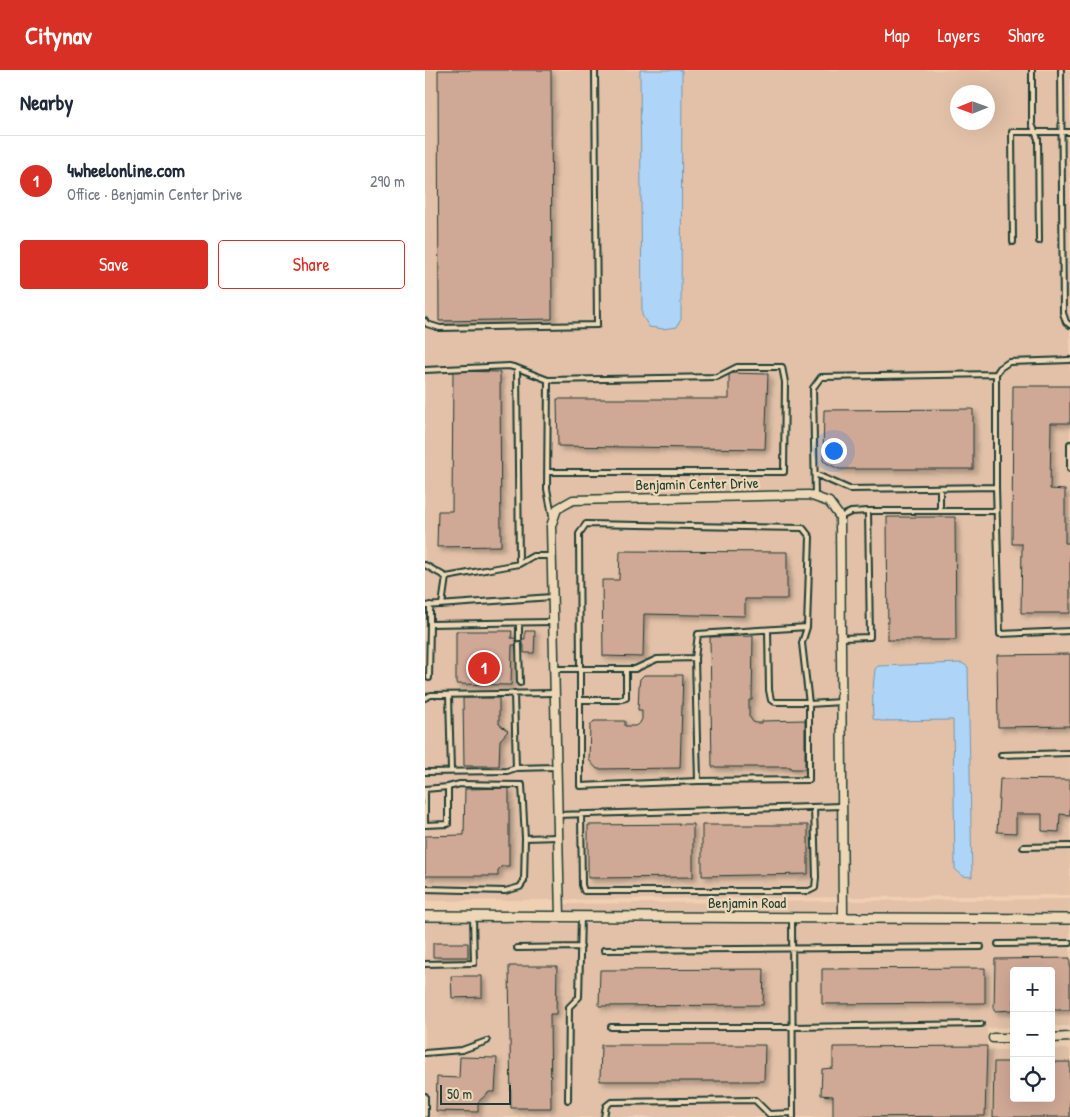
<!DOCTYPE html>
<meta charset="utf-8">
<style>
body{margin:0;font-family:"Patrick Hand",sans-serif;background:#f6f6f7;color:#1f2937}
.controls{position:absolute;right:15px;bottom:15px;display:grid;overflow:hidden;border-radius:5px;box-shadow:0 5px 20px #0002}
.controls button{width:45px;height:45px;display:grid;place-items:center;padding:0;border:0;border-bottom:1px solid #e0e1e3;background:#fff;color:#1f2937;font:25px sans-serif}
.compass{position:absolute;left:525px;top:15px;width:45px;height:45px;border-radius:50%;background:#fff;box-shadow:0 5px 20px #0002;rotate:269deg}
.scale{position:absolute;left:15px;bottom:12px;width:71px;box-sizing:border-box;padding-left:5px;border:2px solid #1f3d34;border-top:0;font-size:14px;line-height:18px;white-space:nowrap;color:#1f3d34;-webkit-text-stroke:4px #edd7b6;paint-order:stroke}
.you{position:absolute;left:408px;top:380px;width:18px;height:18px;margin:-12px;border:4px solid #fff;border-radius:50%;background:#1a73e8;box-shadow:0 0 0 8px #1a73e833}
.badge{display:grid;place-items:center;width:32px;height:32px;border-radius:50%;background:#d93025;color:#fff;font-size:16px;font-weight:700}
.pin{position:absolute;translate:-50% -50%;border:2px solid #fff;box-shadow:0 1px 5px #0006}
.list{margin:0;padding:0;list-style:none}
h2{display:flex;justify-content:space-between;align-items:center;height:65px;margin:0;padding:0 20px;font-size:21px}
h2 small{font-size:16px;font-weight:400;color:#747a83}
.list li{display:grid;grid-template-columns:32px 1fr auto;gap:15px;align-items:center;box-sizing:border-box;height:90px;padding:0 20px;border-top:1px solid #e0e1e3}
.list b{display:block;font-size:19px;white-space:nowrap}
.list p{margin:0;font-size:16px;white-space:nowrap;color:#747a83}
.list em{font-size:16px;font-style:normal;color:#747a83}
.actions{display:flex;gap:10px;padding:15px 20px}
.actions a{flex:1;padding:11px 0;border:1px solid #d93025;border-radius:5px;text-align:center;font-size:18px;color:#d93025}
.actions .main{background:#d93025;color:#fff}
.icon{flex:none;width:28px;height:28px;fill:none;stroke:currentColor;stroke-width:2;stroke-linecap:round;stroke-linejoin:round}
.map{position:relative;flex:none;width:645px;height:1047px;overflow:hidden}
header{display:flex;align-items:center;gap:30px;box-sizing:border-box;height:70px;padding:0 25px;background:#d93025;color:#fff}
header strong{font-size:24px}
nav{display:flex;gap:28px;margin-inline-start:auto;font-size:18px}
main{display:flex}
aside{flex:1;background:#fff}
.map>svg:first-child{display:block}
.built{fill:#e2c1a8;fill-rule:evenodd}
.water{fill:#aed4f8;stroke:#7598aa}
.building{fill:#d0a896;stroke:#1f3d34;filter:url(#shadow)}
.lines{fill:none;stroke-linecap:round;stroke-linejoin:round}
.service-casing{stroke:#1f3d34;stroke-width:8}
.minor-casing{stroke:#1f3d34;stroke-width:11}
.tertiary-casing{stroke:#1f3d34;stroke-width:12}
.service{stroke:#edd7b6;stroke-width:4}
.minor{stroke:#edd7b6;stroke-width:8}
.tertiary{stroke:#edd7b6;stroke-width:9}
.labels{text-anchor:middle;stroke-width:4.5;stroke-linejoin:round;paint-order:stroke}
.street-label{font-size:15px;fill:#1f3d34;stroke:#edd7b6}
</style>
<header>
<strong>Citynav</strong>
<nav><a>Map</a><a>Layers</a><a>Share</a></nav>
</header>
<main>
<aside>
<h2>Nearby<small></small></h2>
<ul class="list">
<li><span class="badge">1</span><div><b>4wheelonline.com</b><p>Office · Benjamin Center Drive</p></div><em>290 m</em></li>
</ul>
<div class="actions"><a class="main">Save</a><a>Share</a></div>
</aside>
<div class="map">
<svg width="645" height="1047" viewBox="0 0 645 1047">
<defs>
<filter id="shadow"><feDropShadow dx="3.5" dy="3.5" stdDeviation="2.5" flood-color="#0004"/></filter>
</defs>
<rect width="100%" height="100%" fill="#f0d0b3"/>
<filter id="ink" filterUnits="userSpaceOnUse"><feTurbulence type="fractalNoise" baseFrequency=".02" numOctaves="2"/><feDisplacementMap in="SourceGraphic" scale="10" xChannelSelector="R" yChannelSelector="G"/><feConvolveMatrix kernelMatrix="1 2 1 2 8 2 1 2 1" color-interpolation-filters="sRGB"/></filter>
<g filter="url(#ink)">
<path class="built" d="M0,0H645V825L0,831ZM532,22H562V52H532Z
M645,829V844L423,842V831Z
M412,831V841L140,842V834Z
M0,851L130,852V854L418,851L645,854V956H626V901H589V957L562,958V980H589V1028H626V979H645V1047H0Z"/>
<path class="water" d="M215,0H257L256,249L252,257L238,259L224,257L217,245Z
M537,593L543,597L547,807L538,806L530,799L528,650L456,651L448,649C447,632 448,615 450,599L453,596Z"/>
<path class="building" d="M13,0H126L127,249L14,251Z
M28,301L75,302L76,476L12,477L13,441H27Z
M304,303L343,304L340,379L133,376L132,329H304Z
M588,316H645V353H626L625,419L640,420V473H645V543H596L597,474H587Z
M548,339V399H414L398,391L399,340Z
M462,447H530L531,570H463Z
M195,481L362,482V529H320V546L219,544L218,587L178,586L177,510H194Z
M31,561H87L86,568L100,569V561H110L109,583H99V575H87L86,615L31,614Z
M328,566L327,630H324V646L328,652L331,653H337V651L380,650V699H366V697H287L285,567Z
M645,584V656L573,657L572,585Z
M219,605H258L255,698L172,699L164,690L165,656L169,651H200V656H210L215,653L217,649V640H213L214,616L215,609Z
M38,628H74V654L83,661L75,670L74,696H39Z
M575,709L645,710V745L635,744L634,762L617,761V744H591V763L572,762Z
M84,718V796H77L73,800V806H0V766L39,765L40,719Z
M268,754V807L163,808V755Z
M277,755H383V804L277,806Z
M8,873H43V887H8Z
M645,888V940H626V901H589V940L569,941L570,889Z
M84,896H132L131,944H125L126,1038H86Z
M560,898V933L397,934V899Z
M339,899L338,935L174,936L175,900Z
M26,906H57V927L27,928Z
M176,975H340L339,1011H175Z
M562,976L560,1046L408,1047V1026L396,1025L397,999L408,998V977Z
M35,987L72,988L70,1022H64L53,1032V1042L11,1041L12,1007L34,1008Z
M569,992H589V1028H626V992H645V1047H568Z"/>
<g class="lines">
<defs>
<path id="service" d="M607,0V54L613,69L614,171
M636,0L638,243L641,252L645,255
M588,172L587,62H645
M0,251L2,254L15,258L172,255L170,0
M92,298L123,310L122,419L127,445
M0,300L84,296L92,298L94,494L21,507L0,495
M571,304L575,298L584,292L645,290
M645,374V399
M122,402H359L360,312L357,297H312L292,307L123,310
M390,404L424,419L571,417V304L396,307L388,318L390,427
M571,417L575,564L645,561
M515,418V441
M415,447L426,442L443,441
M161,454L378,458L385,467L382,557L273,564L270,588L232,589L210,599H155L154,464Z
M94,494L108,486H127
M5,535V554L128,552
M17,535L21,507
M0,536L127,527
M94,553V569
M343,560L344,620L346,630L350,632H384
M416,568L445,567L443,441H571
M94,575L95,613
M129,599H155V716L273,711L270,588
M4,608L5,554
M89,623L91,698
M24,625L26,701
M0,628L6,625L130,623
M155,630H194L201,628V599
M384,634L416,632
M576,685L645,683
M0,702L82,701L91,698L131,697
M273,711L384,710V634L377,573L382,557
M23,717L35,714L97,715L100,768L133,767
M23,717V754L0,755V719Z
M156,744L157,815L159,821H384L390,818L391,807L389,737
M132,745L417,736
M598,777L645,776
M0,819L80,821L95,817L99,811L100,768
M367,849L368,1047
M573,874L645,873
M92,878L156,877
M179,880L556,877
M0,894L49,893L48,847
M186,957H368L556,954
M0,983L37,980L62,971
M0,1026V1045
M143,1030L144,937L154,927L156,847
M179,1047L181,1036L186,1032L330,1030L344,1044L368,1043"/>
<path id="minor" d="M135,847L126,456L132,439L148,430L384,425L404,432L415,447L418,846
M568,968H589
M626,968L645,967"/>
<path id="tertiary" d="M0,846C215,848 430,847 645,849"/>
</defs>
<use href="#service" class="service-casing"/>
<use href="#minor" class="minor-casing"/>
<use href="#tertiary" class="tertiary-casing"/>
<use href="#service" class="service"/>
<use href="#minor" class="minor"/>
<use href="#tertiary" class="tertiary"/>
</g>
</g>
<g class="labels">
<g class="street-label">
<text transform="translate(272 414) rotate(-1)" y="5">Benjamin Center Drive</text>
<text x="322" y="838">Benjamin Road</text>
</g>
</g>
</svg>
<div class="controls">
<button>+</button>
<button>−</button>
<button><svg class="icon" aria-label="locate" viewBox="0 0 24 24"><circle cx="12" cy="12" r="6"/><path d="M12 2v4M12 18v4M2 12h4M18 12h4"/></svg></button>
</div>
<svg class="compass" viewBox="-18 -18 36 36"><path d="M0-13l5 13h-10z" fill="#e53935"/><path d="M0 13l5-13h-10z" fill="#747a83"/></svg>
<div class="scale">50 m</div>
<div class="you"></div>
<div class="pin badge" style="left:59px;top:598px">1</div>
</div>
</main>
